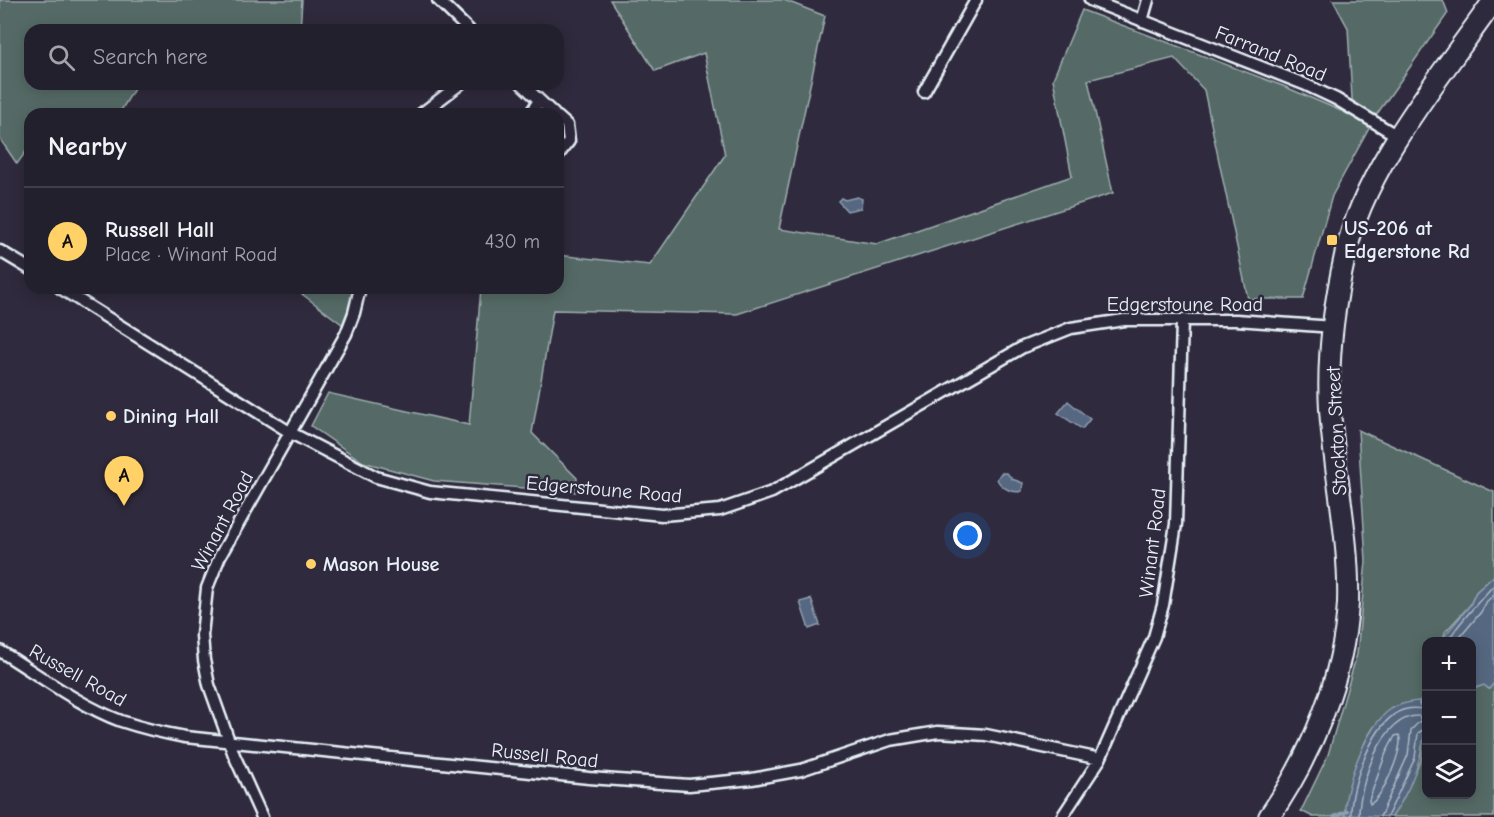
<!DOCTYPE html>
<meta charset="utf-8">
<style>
body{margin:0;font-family:"Comic Neue",sans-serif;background:#2b2836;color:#f1f3f6}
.controls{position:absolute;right:18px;bottom:18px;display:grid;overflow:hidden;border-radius:12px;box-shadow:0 3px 15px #0003}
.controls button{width:54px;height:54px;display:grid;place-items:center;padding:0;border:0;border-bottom:2px solid #403e4a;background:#23202e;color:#f1f3f6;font:30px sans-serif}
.you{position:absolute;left:968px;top:536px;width:21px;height:21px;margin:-15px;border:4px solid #fff;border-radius:50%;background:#1a73e8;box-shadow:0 0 0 9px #1a73e833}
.badge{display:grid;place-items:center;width:39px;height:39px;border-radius:50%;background:#ffd166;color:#111;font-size:20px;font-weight:700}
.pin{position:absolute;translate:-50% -50px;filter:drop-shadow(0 2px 3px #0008)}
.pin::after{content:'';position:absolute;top:32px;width:21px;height:18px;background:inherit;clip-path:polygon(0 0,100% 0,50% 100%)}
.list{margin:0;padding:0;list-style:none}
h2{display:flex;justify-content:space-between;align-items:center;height:78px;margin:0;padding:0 24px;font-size:26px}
h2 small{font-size:20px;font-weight:400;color:#a3a3aa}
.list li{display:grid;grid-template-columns:39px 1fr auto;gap:18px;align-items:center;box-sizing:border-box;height:108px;padding:0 24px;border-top:2px solid #403e4a}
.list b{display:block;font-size:22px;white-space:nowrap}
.list p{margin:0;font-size:20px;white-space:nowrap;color:#a3a3aa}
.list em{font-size:20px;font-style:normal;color:#a3a3aa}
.icon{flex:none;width:33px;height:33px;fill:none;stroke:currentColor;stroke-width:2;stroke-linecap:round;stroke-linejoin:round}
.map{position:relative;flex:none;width:1494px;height:817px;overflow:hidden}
.search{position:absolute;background:#23202e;box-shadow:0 3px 15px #0003;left:24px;top:24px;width:540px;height:66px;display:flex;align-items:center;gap:15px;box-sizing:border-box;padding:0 21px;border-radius:18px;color:#a3a3aa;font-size:22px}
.panel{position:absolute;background:#23202e;box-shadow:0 3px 15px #0003;left:24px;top:108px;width:540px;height:186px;border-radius:18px}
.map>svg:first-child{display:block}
.green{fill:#556b66;stroke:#9eaeaf;stroke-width:1.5}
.water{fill:#566781;stroke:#909eb1;stroke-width:1.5}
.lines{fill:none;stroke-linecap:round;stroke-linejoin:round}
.shore{stroke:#aebac8;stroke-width:1.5}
.stream{stroke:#909eb1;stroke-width:4}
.street-casing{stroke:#e8f1f8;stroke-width:15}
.highway-casing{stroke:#e8f1f8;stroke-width:24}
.street{stroke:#2f2a3d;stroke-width:10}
.highway{stroke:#2f2a3d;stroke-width:20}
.poi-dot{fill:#ffd166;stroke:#2f2a3d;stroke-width:2}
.labels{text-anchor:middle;stroke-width:5;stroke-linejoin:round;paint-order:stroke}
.street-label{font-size:20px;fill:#e8f1f8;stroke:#2f2a3d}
.poi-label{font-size:20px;font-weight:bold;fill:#e8f1f8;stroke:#2f2a3d;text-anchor:start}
</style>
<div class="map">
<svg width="1494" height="817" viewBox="0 0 1494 817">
<rect width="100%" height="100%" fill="#2f2a3d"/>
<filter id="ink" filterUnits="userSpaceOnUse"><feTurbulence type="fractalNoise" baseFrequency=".0167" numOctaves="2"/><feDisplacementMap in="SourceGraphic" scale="12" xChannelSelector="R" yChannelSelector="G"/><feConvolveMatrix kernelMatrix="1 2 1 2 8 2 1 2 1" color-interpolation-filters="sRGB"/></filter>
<g filter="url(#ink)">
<path class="green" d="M0,0H302L300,30H30V84H137L119,114H30V146L17,164L0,139Z
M610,0H784L825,16L779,229L877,244L1072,176L1053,79L1082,10L1283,86L1353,116L1348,28L1333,0H1443L1448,13L1377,114L1332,196L1303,299H1248L1204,90L1174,58L1088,80L1113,193L737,314L553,310L532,433L577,478L576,492L434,481L363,462L311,426L328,393L469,425L481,288H558V255L650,265L725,155L704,53L655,71Z
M294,288H359L351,331Z
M1358,430L1494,492V576L1476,592L1470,605L1445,632L1443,641L1426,642V703C1417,701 1413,703 1404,705C1360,719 1354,776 1345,815L1350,817H1313L1301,811L1328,755L1357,654L1366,561Z
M1494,683V817H1392L1421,760L1423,735L1426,729V794H1472V684L1475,688L1484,685L1489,689Z"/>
<path class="water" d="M857,197L862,199L861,208L847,211L838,201L841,198L845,200Z
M1068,401L1090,419L1082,429L1058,413Z
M1001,473H1007L1012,479L1023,483L1022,491C1013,494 1001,488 997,479Z
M1494,576V683L1489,689L1484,685L1475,688L1472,684V642L1443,641L1442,639L1470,605L1476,592Z
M811,599L820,625L809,629L800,602Z
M1418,701L1426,703C1427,744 1416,782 1392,817L1345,815C1343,787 1367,725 1391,709C1399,704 1408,702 1418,701Z"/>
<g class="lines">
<path class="shore" d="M1448,642C1452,630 1485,595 1494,585
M1456,642L1481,612L1487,601L1494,595
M1399,735C1405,747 1382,799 1370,804L1369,800L1386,753L1395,736Z
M1351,817C1350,789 1370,730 1395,714C1405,707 1415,708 1426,709
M1359,817C1358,787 1382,713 1419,716L1421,720L1411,730L1408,755L1380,817
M1387,817L1415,758L1418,733L1426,728"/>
<path class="stream" d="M1420,704L1426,692
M1334,817L1347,811"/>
<defs>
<path id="street" d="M438,0L469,30
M1090,0L1304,84L1336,99L1399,137
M1142,21L1148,0
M522,84L554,114
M924,92L976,0
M421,114L460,84
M530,114L538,102
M558,117L567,125L569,141L558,155
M0,251L30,269
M60,288L291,433L376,477L430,492L662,515L720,510L772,492L1023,347L1071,328L1124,320H1236L1334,327
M0,651C39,675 78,705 121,721C142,728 163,733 185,737L589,778L689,785L752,779L801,770L890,740L938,732L986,735L1100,759
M262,817L234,755L209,685L204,660L202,635L207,588L220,556L346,334L354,313L360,288
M1062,817L1100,759L1154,637L1163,605L1176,524L1182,321"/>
<path id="highway" d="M1269,817C1311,756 1344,678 1348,603C1350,538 1334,473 1330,409C1327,359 1334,305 1345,256C1364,167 1442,75 1494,0"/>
</defs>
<use href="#street" class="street-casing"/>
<use href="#highway" class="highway-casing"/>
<use href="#street" class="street"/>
<use href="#highway" class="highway"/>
</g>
</g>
<g class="poi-dot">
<rect x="1326" y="234" width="12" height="12" rx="3"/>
<circle cx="111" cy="416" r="6"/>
<circle cx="311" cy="564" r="6"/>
</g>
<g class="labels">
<g class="street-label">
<text transform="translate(1271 53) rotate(22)" y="7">Farrand Road</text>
<text x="1185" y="311">Edgerstoune Road</text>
<text transform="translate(1336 431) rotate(-93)" y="7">Stockton Street</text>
<text transform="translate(604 489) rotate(5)" y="7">Edgerstoune Road</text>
<text transform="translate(222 521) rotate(-62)" y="7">Winant Road</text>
<text transform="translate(1152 543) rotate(-83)" y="7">Winant Road</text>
<text transform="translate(78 675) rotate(29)" y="7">Russell Road</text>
<text transform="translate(545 755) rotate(6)" y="7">Russell Road</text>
</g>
<g class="poi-label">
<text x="1344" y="235">US-206 at<tspan x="1344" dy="23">Edgerstone Rd</tspan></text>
<text x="123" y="423">Dining Hall</text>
<text x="323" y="571">Mason House</text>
</g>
</g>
</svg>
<div class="controls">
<button>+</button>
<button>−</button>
<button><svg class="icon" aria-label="layers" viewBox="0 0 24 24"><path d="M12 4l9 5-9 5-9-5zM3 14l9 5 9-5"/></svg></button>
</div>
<div class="you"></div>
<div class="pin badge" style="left:124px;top:506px">A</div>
<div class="search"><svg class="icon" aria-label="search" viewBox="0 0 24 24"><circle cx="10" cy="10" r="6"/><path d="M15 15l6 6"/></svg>Search here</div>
<section class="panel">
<h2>Nearby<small></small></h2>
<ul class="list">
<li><span class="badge">A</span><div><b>Russell Hall</b><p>Place · Winant Road</p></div><em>430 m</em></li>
</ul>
</section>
</div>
